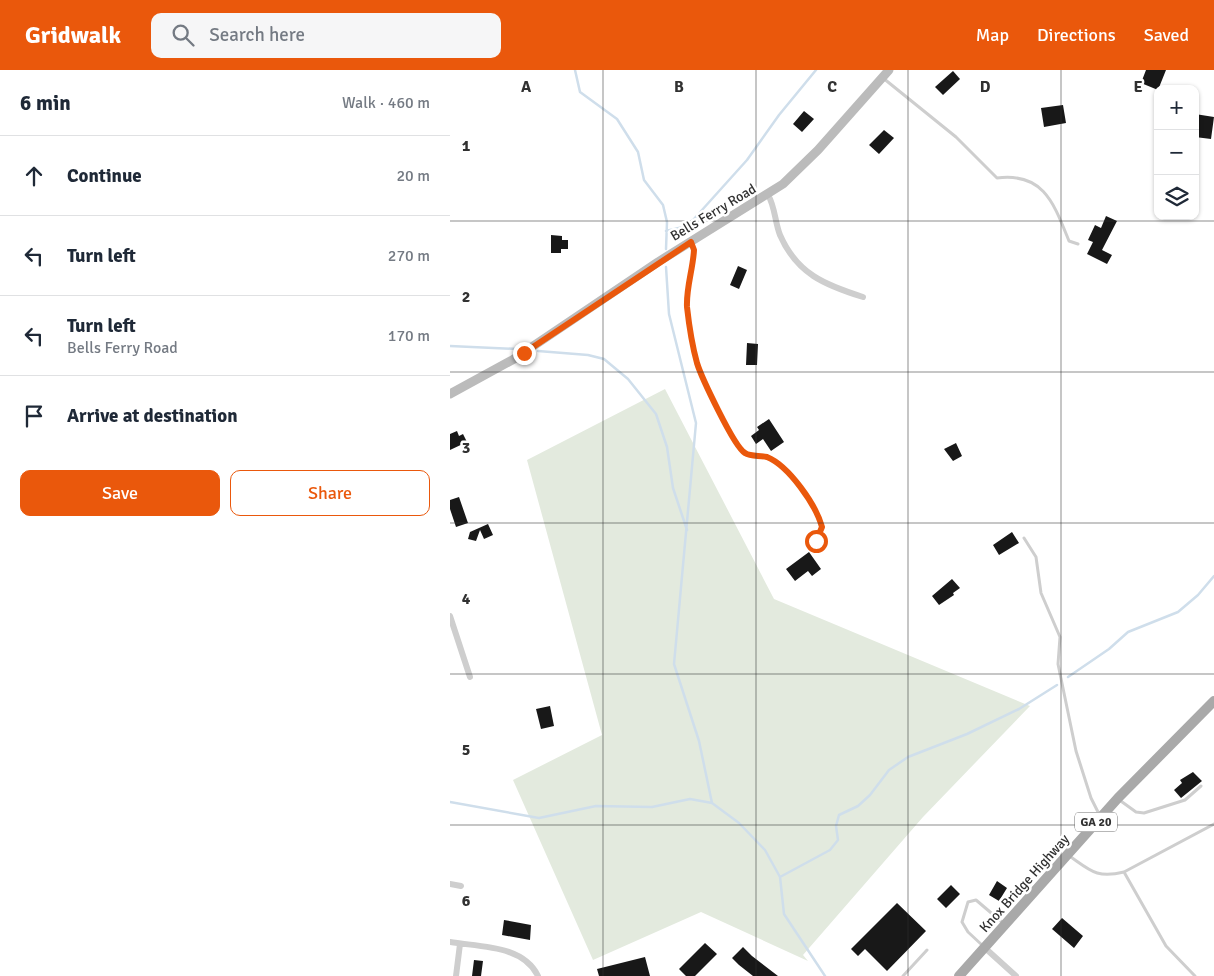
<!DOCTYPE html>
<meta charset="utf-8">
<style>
body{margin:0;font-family:Signika,sans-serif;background:#f6f6f7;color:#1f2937}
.controls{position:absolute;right:15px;top:15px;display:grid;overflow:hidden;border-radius:10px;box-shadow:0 1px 4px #0004}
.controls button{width:45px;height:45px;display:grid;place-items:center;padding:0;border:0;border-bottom:1px solid #e0e1e3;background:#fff;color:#1f2937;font:25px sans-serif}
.stop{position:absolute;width:15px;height:15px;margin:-11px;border:4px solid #ea580c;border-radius:50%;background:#fff}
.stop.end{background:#ea580c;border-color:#fff;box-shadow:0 1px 5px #0008}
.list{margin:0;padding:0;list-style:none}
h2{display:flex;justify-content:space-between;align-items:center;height:65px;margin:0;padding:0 20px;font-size:21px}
h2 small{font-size:16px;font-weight:400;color:#747a83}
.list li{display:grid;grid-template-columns:32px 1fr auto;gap:15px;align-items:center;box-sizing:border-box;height:80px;padding:0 20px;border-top:1px solid #e0e1e3}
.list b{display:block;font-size:19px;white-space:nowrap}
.list p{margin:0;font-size:16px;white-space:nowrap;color:#747a83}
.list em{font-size:16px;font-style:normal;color:#747a83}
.actions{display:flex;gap:10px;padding:15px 20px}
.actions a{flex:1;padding:11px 0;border:1px solid #ea580c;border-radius:10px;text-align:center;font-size:18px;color:#ea580c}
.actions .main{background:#ea580c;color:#fff}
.icon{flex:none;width:28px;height:28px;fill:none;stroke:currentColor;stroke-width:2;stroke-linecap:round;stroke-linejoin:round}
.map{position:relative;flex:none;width:764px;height:906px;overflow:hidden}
header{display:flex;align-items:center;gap:30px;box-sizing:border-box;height:70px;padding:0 25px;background:#ea580c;color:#fff}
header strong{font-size:24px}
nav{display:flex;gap:28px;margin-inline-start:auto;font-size:18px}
.search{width:350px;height:45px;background:#f6f6f7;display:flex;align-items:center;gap:12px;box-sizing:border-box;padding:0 18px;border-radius:10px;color:#747a83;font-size:19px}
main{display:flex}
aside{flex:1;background:#fff}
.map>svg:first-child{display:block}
.green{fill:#e3eade}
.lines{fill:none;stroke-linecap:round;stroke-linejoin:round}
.stream{stroke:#cfdeeb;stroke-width:2.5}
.building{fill:#181818}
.service{stroke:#cecece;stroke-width:3}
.minor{stroke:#cecece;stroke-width:6}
.secondary{stroke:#bbb;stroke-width:9}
.primary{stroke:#a9a9a9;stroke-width:10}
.route{stroke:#ea580c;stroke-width:6}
.grid{fill:none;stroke:#313131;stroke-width:1;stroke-opacity:0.55}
.labels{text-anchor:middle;stroke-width:5;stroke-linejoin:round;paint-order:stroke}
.shield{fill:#fff;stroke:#6f6f6f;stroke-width:1}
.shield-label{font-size:12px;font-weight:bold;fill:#313131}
.street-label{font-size:14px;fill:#313131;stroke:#fff}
.grid-label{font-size:16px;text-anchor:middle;font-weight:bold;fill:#313131;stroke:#fff;stroke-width:5;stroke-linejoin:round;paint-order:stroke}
</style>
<header>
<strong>Gridwalk</strong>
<div class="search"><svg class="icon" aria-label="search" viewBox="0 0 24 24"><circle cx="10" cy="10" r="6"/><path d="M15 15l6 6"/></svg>Search here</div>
<nav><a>Map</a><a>Directions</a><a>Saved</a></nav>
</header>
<main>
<aside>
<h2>6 min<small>Walk · 460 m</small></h2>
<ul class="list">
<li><svg class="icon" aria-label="ahead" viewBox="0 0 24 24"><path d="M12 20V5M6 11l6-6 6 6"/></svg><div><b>Continue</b></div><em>20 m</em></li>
<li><svg class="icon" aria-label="left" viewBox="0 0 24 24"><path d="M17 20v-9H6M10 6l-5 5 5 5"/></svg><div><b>Turn left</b></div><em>270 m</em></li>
<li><svg class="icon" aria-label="left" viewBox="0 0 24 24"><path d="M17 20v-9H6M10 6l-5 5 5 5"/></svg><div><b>Turn left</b><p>Bells Ferry Road</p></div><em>170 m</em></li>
<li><svg class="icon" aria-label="arrive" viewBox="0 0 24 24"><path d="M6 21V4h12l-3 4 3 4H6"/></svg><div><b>Arrive at destination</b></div></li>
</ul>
<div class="actions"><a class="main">Save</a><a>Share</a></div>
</aside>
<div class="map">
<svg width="764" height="906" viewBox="0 0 764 906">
<rect width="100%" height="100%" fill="#fff"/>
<path class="green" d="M215,319L324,529L580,636L473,747L353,885L358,891L251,842L143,890L63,710L152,665L77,390Z"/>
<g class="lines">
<path class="stream" d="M125,0L130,22L167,49L188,82L194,110L213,135L217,152L216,179
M216,161L233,157L243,150L297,90L329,45L366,0
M216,197L219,244L246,353L224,594L249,671L262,733
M0,276L68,279
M88,281L138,285L154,289L178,309L206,344L217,377L223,418L237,460
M618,607L659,579L678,562L728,542L748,525L764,506
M0,732L89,748L146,736L202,737L240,729L262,733L289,753L315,780L330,807L334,844L375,906
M330,807L380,780L388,770L386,756L389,745L408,736L420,725L439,700L458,687L517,664L569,639L607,615"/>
</g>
<path class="building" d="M696,0H716L708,20L691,13Z
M503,1L510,9L493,25L485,17Z
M613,35L616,53L594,57L591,38Z
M354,41L364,49L352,62L343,54Z
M745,44L764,47L761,69L745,67Z
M434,60L444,68L429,84L419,75Z
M656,146L667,151L652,180L662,185L657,194L637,184L643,172L638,170L645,155L651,158Z
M101,165L112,166V170H118V179H111V183H101Z
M288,196L297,200L289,219L280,215Z
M297,273L308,274L307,295H296Z
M319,349L334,372L321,381L313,369L306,374L301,366L309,360L307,357Z
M7,361L9,366L13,364L17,372L0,380V364Z
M506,373L512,386L503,391L494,379Z
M9,427L18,453L6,457L0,439V430Z
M38,454L43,465L34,469L30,460L26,471L18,469L20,462Z
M562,462L569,473L549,485L543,475Z
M359,482L371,499L362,506L358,501L345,511L336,499Z
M502,509L510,518L503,523L504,525L489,535L482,526Z
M100,636L104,656L91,659L86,639Z
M743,702L752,711L731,728L724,720L732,713L730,710Z
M547,811L557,818L549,831L539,825Z
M501,815L510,824L496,838L487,829Z
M447,833L476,861L437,901L415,879L408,886L401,879Z
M612,848L633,866L624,878L602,859Z
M54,850L81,855L80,870L52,865Z
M255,873L267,884L245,906H236L229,899Z
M293,877L302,886L328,906H303L289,895L282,888Z
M195,887L200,906H149L147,899Z
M24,890L33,891L31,906H22Z"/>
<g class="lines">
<path class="service" d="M433,8L506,67L547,108C594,102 604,134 619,171L628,174
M241,173L244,180C243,199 236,218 237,237C239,255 242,275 247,293C251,306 284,377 294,383C301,387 310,385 317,387C339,396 366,435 372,457L366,471
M574,468L586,487L591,523L610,567L608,594L626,681L641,728L649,744
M668,729L686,742L694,743L735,730L751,716
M618,785C640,800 646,809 674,802L764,754
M674,802L716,876L745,906
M532,875L518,862L512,852L518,832L526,830L553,853
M453,906L477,880"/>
<path class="minor" d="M318,125C325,136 325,153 330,165C347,204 375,215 413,227
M0,546L20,607
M0,814L11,816
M0,872C30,877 73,875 88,906
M535,878L566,906
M6,906L10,874"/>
<path class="secondary" d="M0,324L64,289L208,192L333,114L368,80L439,0"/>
<path class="primary" d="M509,906L668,728L764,631"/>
</g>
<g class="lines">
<path class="route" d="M74,283L241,172L244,180C243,199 236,218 237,237C239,255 242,275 247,293C251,306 284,377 295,383C301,387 310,385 317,387C339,396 366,435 372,457L366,471"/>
</g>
<path class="grid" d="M153,0V906M306,0V906M458,0V906M611,0V906M0,151H764M0,302H764M0,453H764M0,604H764M0,755H764"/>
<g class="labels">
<rect class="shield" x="625" y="742.5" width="42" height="19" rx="4"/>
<g class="shield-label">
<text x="646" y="756">GA 20</text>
</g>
<g class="street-label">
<text transform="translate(263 142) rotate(-31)" y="5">Bells Ferry Road</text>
<text transform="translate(574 813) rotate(-48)" y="5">Knox Bridge Highway</text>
</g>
</g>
<g class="grid-label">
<text x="76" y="22">A</text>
<text x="229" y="22">B</text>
<text x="382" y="22">C</text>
<text x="535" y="22">D</text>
<text x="688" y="22">E</text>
<text x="16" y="81">1</text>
<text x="16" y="232">2</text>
<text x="16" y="383">3</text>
<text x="16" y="534">4</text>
<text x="16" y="685">5</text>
<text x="16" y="836">6</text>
</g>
</svg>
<div class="controls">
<button>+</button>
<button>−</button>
<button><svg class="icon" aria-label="layers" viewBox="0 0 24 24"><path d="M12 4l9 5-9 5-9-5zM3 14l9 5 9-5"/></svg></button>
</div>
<div class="stop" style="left:366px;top:471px"></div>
<div class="stop end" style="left:74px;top:283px"></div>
</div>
</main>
